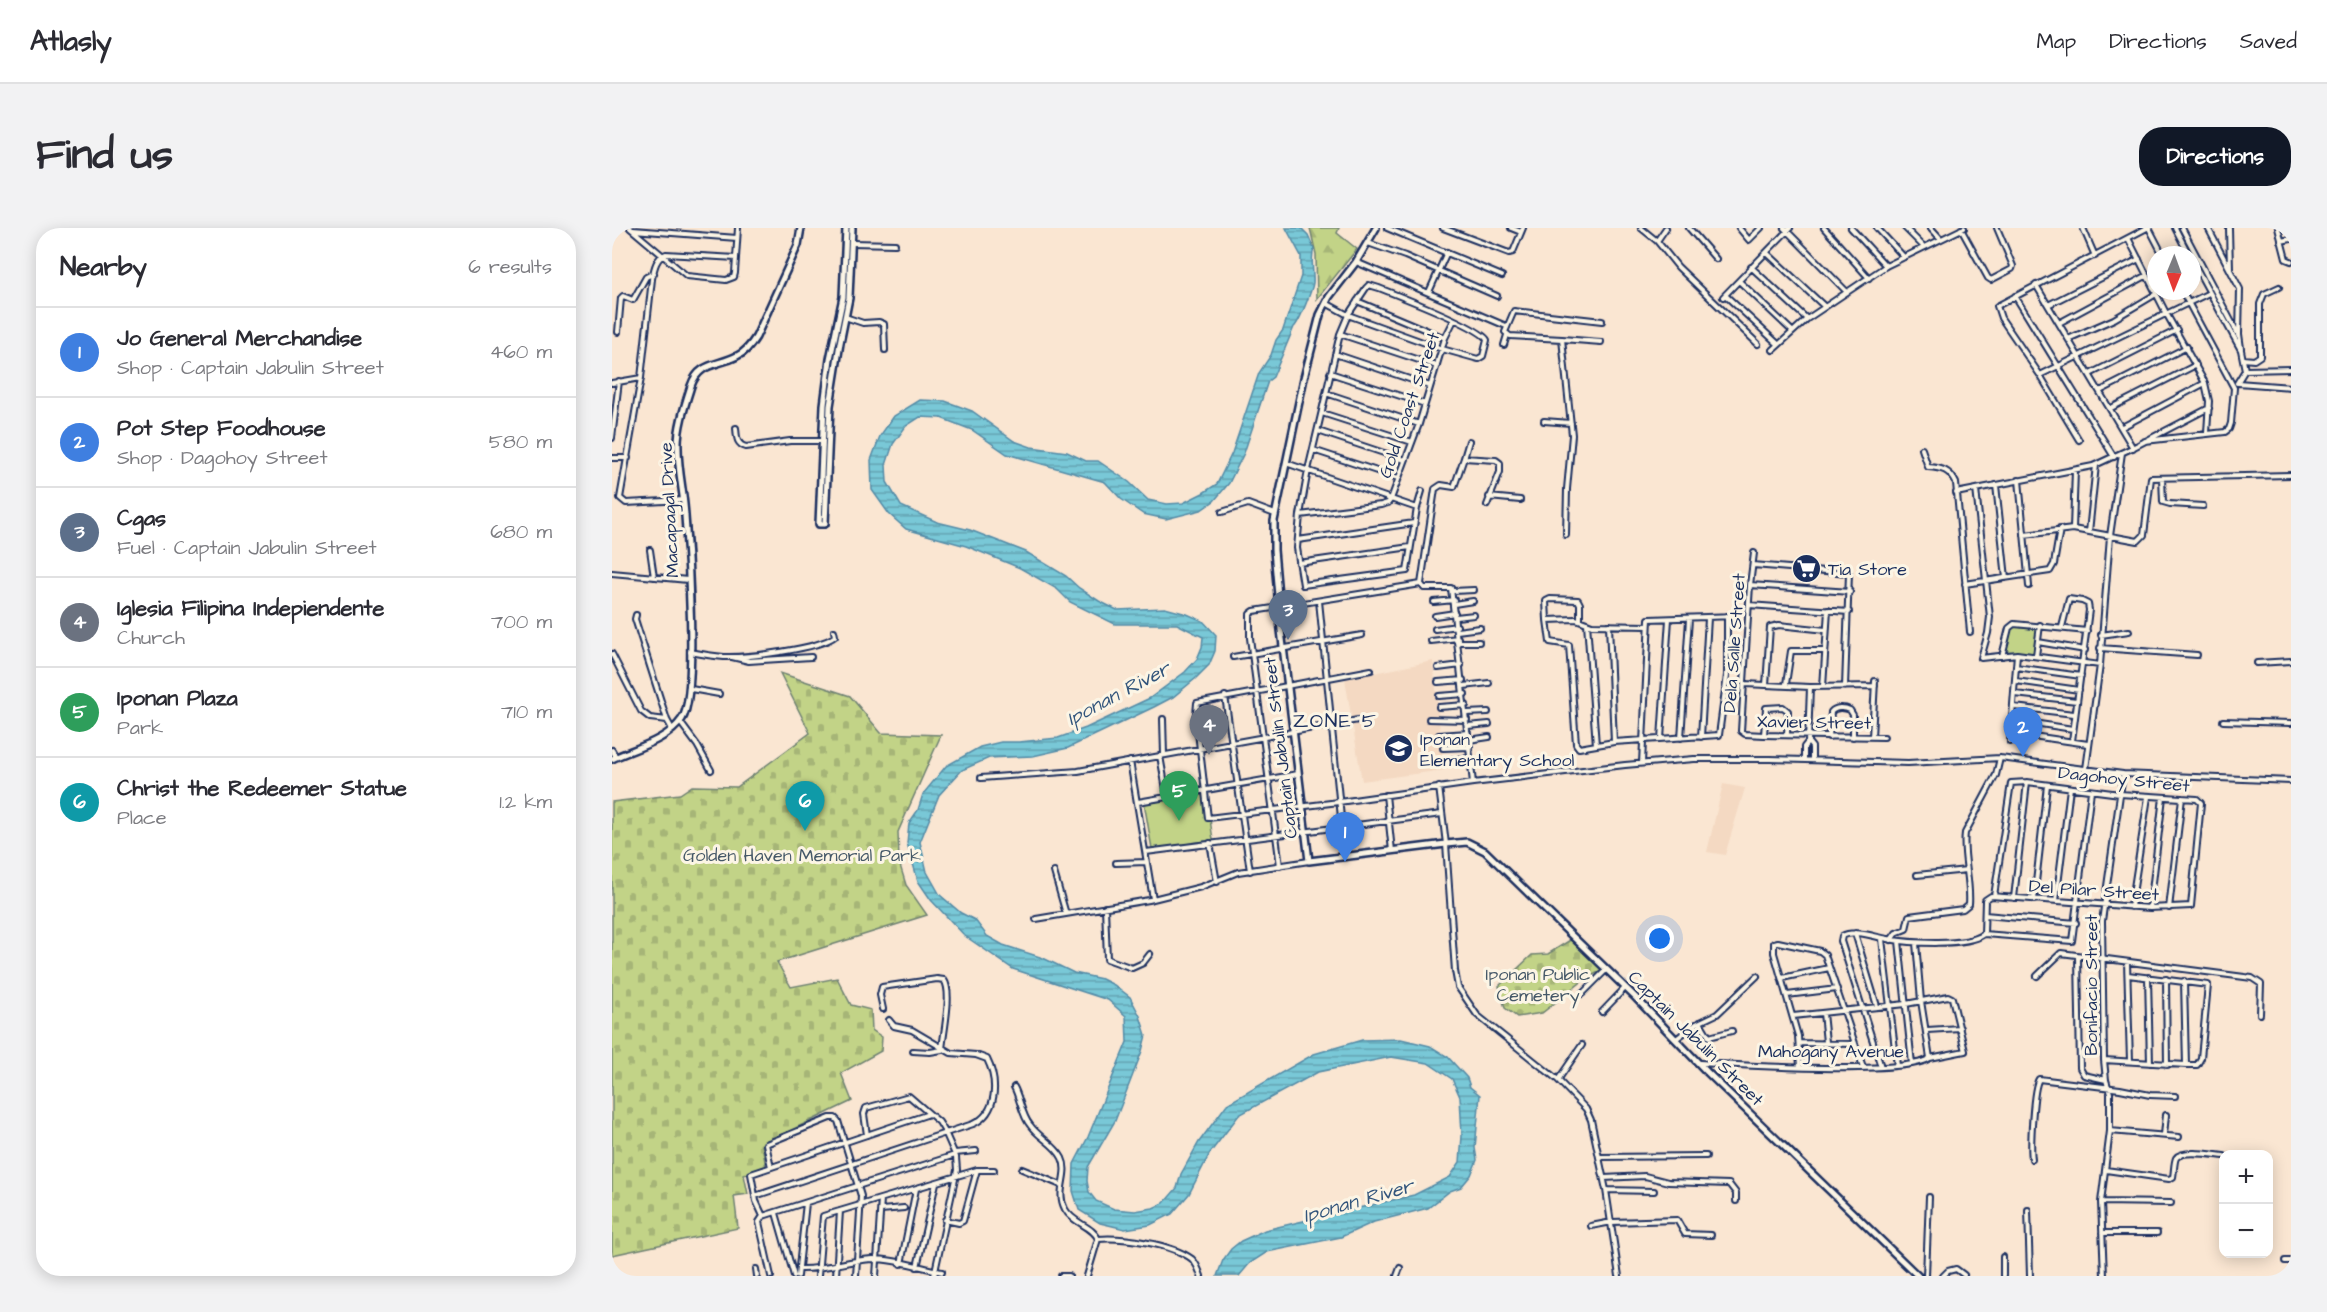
<!DOCTYPE html>
<meta charset="utf-8">
<style>
body{margin:0;font-family:"Architects Daughter",sans-serif;background:#f2f2f3;color:#2b2b33}
.controls{position:absolute;right:18px;bottom:18px;display:grid;overflow:hidden;border-radius:12px;box-shadow:0 3px 15px #0003}
.controls button{width:54px;height:54px;display:grid;place-items:center;padding:0;border:0;border-bottom:2px solid #e1e1e2;background:#fff;color:#2b2b33;font:30px sans-serif}
.compass{position:absolute;left:1535px;top:18px;width:54px;height:54px;border-radius:50%;background:#fff;box-shadow:0 3px 15px #0003;rotate:181deg}
.you{position:absolute;left:1048px;top:711px;width:21px;height:21px;margin:-15px;border:4px solid #fff;border-radius:50%;background:#1a73e8;box-shadow:0 0 0 9px #1a73e833}
.badge{display:grid;place-items:center;width:39px;height:39px;border-radius:50%;background:#111827;color:#fff;font-size:20px;font-weight:700}
.pin{position:absolute;translate:-50% -50px;filter:drop-shadow(0 2px 3px #0008)}
.pin::after{content:'';position:absolute;top:32px;width:21px;height:18px;background:inherit;clip-path:polygon(0 0,100% 0,50% 100%)}
.list{margin:0;padding:0;list-style:none}
h2{display:flex;justify-content:space-between;align-items:center;height:78px;margin:0;padding:0 24px;font-size:26px}
h2 small{font-size:20px;font-weight:400;color:#7c7c81}
.list li{display:grid;grid-template-columns:39px 1fr auto;gap:18px;align-items:center;box-sizing:border-box;height:90px;padding:0 24px;border-top:2px solid #e1e1e2}
.list b{display:block;font-size:22px;white-space:nowrap}
.list p{margin:0;font-size:20px;white-space:nowrap;color:#7c7c81}
.list em{font-size:20px;font-style:normal;color:#7c7c81}
.map{position:relative;flex:none;width:1679px;height:1048px;overflow:hidden;border-radius:24px}
header{display:flex;align-items:center;gap:36px;box-sizing:border-box;height:84px;padding:0 30px;background:#fff;border-bottom:2px solid #e1e1e2}
header strong{font-size:28px}
nav{display:flex;gap:33px;margin-inline-start:auto;font-size:21px}
.intro{display:flex;align-items:center;justify-content:space-between;box-sizing:border-box;height:144px;padding:0 36px}
h1{margin:0;font-size:42px}
.button{padding:15px 27px;border-radius:24px;background:#111827;color:#fff;font-size:21px;font-weight:700}
main{display:flex;gap:36px;padding:0 36px}
aside{flex:1;background:#fff;border-radius:24px;box-shadow:0 3px 15px #0003}
.map>svg:first-child{display:block}
.built{fill:#f4d9c2}
.forest{fill:url(#forest-firs);stroke:#6e8172;stroke-width:1.5}
.cemetery{fill:url(#cemetery-stones);stroke:#6e8172;stroke-width:1.5}
.park{fill:#c2d387;stroke:#6e8172;stroke-width:1.5}
.water{fill:url(#water-rules);stroke:#538ba7;stroke-width:1.5}
.lines{fill:none;stroke-linecap:round;stroke-linejoin:round}
.minor-casing{stroke:#1b2f5e;stroke-width:8}
.tertiary-casing{stroke:#1b2f5e;stroke-width:10}
.secondary-casing{stroke:#1b2f5e;stroke-width:10}
.minor{stroke:#fcf5e5;stroke-width:4}
.tertiary{stroke:#fcf5e5;stroke-width:5}
.secondary{stroke:#fcf5e5;stroke-width:5}
.labels{text-anchor:middle;stroke-width:6;stroke-linejoin:round;paint-order:stroke}
.street-label{font-size:18px;fill:#1b2f5e;stroke:#fcf5e5}
.poi-label{font-size:18px;fill:#1b2f5e;stroke:#fcf5e5;text-anchor:start}
.park-label{font-size:18px;fill:#455868;stroke:#fcf5e5}
.water-label{font-size:20px;font-style:italic;fill:#32557c;stroke:#fcf5e5}
.neighbourhood-label{font-size:20px;letter-spacing:1.5px;fill:#1b2f5e;stroke:#fcf5e5}
</style>
<header>
<strong>Atlasly</strong>
<nav><a>Map</a><a>Directions</a><a>Saved</a></nav>
</header>
<div class="intro"><h1>Find us</h1><a class="button">Directions</a></div>
<main>
<aside>
<h2>Nearby<small>6 results</small></h2>
<ul class="list">
<li><span class="badge" style="background:#3f7fe0">1</span><div><b>Jo General Merchandise</b><p>Shop · Captain Jabulin Street</p></div><em>460 m</em></li>
<li><span class="badge" style="background:#3f7fe0">2</span><div><b>Pot Step Foodhouse</b><p>Shop · Dagohoy Street</p></div><em>580 m</em></li>
<li><span class="badge" style="background:#5c6f8a">3</span><div><b>Cgas</b><p>Fuel · Captain Jabulin Street</p></div><em>680 m</em></li>
<li><span class="badge" style="background:#6b7280">4</span><div><b>Iglesia Filipina Indepiendente</b><p>Church</p></div><em>700 m</em></li>
<li><span class="badge" style="background:#2e9e5b">5</span><div><b>Iponan Plaza</b><p>Park</p></div><em>710 m</em></li>
<li><span class="badge" style="background:#0f9aa8">6</span><div><b>Christ the Redeemer Statue</b><p>Place</p></div><em>1.2 km</em></li>
</ul>
</aside>
<div class="map">
<svg width="1679" height="1048" viewBox="0 0 1679 1048">
<defs>
<pattern id="forest-firs" width="22" height="20" patternUnits="userSpaceOnUse" patternTransform="scale(1.5)"><rect width="22" height="20" fill="#c2d387"/><path d="M5 1l3.5 6h-7zM16 11l3.5 6h-7z" fill="#a6b577"/></pattern>
<pattern id="cemetery-stones" width="16" height="16" patternUnits="userSpaceOnUse" patternTransform="scale(1.5)"><rect width="16" height="16" fill="#c2d387"/><path d="M2 7V4a2 2 0 0 1 4 0v3zM10 15v-3a2 2 0 0 1 4 0v3z" fill="#a6b577"/></pattern>
<pattern id="water-rules" width="6" height="5" patternUnits="userSpaceOnUse" patternTransform="scale(1.5)"><rect width="6" height="5" fill="#79c8d7"/><path d="M0 2.5h6" fill="none" stroke="#62a3b2"/></pattern>
</defs>
<rect width="100%" height="100%" fill="#fae6d2"/>
<filter id="ink" filterUnits="userSpaceOnUse"><feTurbulence type="fractalNoise" baseFrequency=".0167" numOctaves="2"/><feDisplacementMap in="SourceGraphic" scale="12" xChannelSelector="R" yChannelSelector="G"/><feConvolveMatrix kernelMatrix="1 2 1 2 8 2 1 2 1" color-interpolation-filters="sRGB"/></filter>
<g filter="url(#ink)">
<path class="built" d="M821,433L832,542L750,553L733,451Z
M1111,556L1133,560L1113,627L1095,624Z"/>
<path class="forest" d="M698,0H727L725,5L745,21L705,71L704,26Z"/>
<path class="cemetery" d="M168,445L238,468L269,505L329,507L286,604L287,634L294,657L315,687L165,734L179,759L225,750L239,777L259,782L260,802L270,809L269,823L229,845L240,873L150,916L154,940L132,947L136,966L122,968L126,1000L0,1027V574L68,566L80,558L125,559L198,505Z
M963,709L994,740L972,752L930,785L905,789L893,780L887,758L920,727L936,726Z"/>
<path class="park" d="M1399,398L1426,402L1421,426L1393,423Z
M594,563L601,612L540,621L532,574Z"/>
<path class="water" d="M674,0H689L696,7L702,21C698,31 702,44 701,55C700,62 687,95 682,99L661,149L656,153L632,225L617,255L602,273L589,282L554,291L531,286L509,271L493,254L395,226L360,202L329,190L308,189L294,198L281,216L274,237L275,254L289,278L325,294L358,302L414,324L454,348L467,360L487,373L505,382L553,380L575,386L591,393L604,407L603,423L597,437L583,451L561,469L542,479L456,520L421,528L377,530L350,542L327,567L308,614L315,644L328,667L349,685L363,692L375,708L391,717L431,730L462,745L490,751L502,757L518,769L528,788L534,807L530,823L503,893L476,939L475,953L477,964L484,973L502,981L523,983L541,980L552,975L565,960L569,946L587,914L615,876L702,826L750,812L789,811L818,818L836,829L855,850L858,859L868,867L863,920L865,932L859,947L849,959L838,963L816,980L762,994L729,1009L655,1024L638,1035L627,1048H605L611,1032L619,1021L629,1013L653,1002L802,967L838,949L848,934L850,908L848,869L840,851L816,835L779,829L706,844L627,887L598,925L577,966L560,986L538,997L513,1001L488,995L467,982L461,963L462,936L476,909L515,814L514,788L496,772L401,741L353,708L319,672L306,653L295,615L297,595L306,582L311,566L334,538L368,519L389,514H407L446,510L474,500L538,470L573,444L585,431L590,419L591,409L565,396H503L458,374L445,361L408,340L354,318L294,301L277,286L260,262L259,232L268,208L282,188L308,172L333,173L360,183L402,213L419,219L455,224L474,233H486L517,254L536,272L555,276L571,275L591,265L605,256L620,225L647,145L659,127L664,112L671,102L689,48V28Z"/>
<g class="lines">
<defs>
<path id="minor" d="M18,0L75,48L114,52L122,49L123,45L126,0
M775,0L890,48
M831,0L897,25L901,24L911,0
M899,0L909,4
M1029,0L1045,13L1066,39L1146,116
M1077,0L1104,31
M1127,0L1137,12L1149,0
M1172,0L1235,64
M1212,0L1257,50
M1239,0L1274,38
M1265,0L1292,29
M1293,0L1312,19
M1319,0L1329,11
M1471,0L1483,28
M1537,0L1551,27
M1563,0L1577,27
M1570,0L1626,106
M1596,0L1628,61L1627,106L1629,120
M1617,0L1618,41
M1666,0L1674,31L1679,33
M1349,1L1376,50L1379,52L1400,41L1401,38L1385,0
M21,2L125,10
M1516,10L1554,85L1593,155L1597,173L1595,205
M1045,13L1054,0
M1669,13L1679,11
M240,15L283,16
M756,15L793,28L885,68
M1155,25L1213,79
M1580,32L1629,122L1633,142L1625,155
M744,34L894,98
M1139,39L1195,91
M1127,53L1180,103
M1424,57L1521,220
M817,64L835,24
M1113,67L1166,116
M1403,68L1502,229
M1111,69L1178,0
M745,73L833,110
M714,75L736,87L830,121L866,131L871,128L875,112C870,100 785,67 767,60L757,57L754,60L736,87L728,106L696,242L688,287L685,320L691,357L795,343L805,280L810,263
M1436,77L1527,31
M233,89L251,95L267,94L272,96L273,122
M1447,95L1534,48
M6,104L9,70L11,68L21,72L34,49L42,45
M728,106L825,138
M950,111L989,114
M1456,111L1502,91L1544,66
M892,117L895,107
M1161,122L1195,91L1274,38L1352,0
M723,126L818,158
M1631,131L1642,132L1648,128V76L1652,66L1667,59
M1633,142L1679,141
M718,145L813,176
M1478,146L1565,102
M1428,147L1597,65
M0,155L29,150
M1626,155L1679,159
M1488,163L1575,119
M714,165L807,196
M1499,180L1584,137
M710,185L800,214
M932,193L959,195
M1510,199L1593,155
M124,200C125,209 124,216 134,219L178,213H210
M706,203L793,232
M0,210L7,153
M1467,212L1428,147L1389,90L1385,78L1535,0
M1533,213L1613,204L1617,201L1619,195L1622,160L1570,63
M1310,221L1316,239C1330,240 1338,242 1344,255L1358,404
M701,222L786,250
M0,230H16
M852,230L857,213
M674,235L805,280
M1550,250L1551,274L1558,276L1591,278
M1407,252L1417,358
M1384,257L1394,350
M1364,261L1378,389L1376,405L1369,430L1405,426L1488,437
M1344,265L1481,238L1522,219L1597,180
M877,269L908,272
M72,272L14,275L8,270L29,150L40,51C42,41 44,29 54,26L124,30
M610,284L636,276L663,286
M688,287L769,277L776,275L779,271L807,196L833,110L842,92
M1461,301L1463,242
M1477,304L1484,237
M954,307L955,261L960,207L950,111L898,108L893,104L902,83L990,93
M1412,307L1461,301L1526,313L1532,307L1539,250L1679,247
M686,312L802,295
M38,322L42,349
M1142,325L1138,357L1129,503L1133,506L1152,507L1272,509
M687,335L798,319
M1141,337L1237,345L1233,459
M0,345L76,352
M809,356L823,261L829,257L842,259L852,230L884,232L888,235V244L875,277
M1353,356L1438,343L1442,336L1448,301
M1138,357L1238,364
M841,363L862,362
M707,373L733,629
M822,374L842,372
M842,376L861,373
M1137,377L1237,384
M24,387L23,391L55,492
M823,388L843,385
M844,389L862,387
M968,391V376L966,372L938,371L934,373L935,392L964,391L980,397L1036,398
M935,392L938,414L957,417L964,516L967,520L1002,514L1107,507L1115,447V388
M975,395L984,517
M997,397L1002,514
M1450,399L1457,371L1470,373L1476,376L1477,382L1460,513
M823,401L845,398
M845,403L868,400
M1489,407L1517,403
M819,413L846,410
M847,414H867
M1426,414L1473,422
M1488,420L1585,427
M78,424C89,426 101,428 112,429C133,430 208,421 223,408L222,403
M0,426L29,483L38,490L55,492L60,501
M1390,428L1397,400L1402,396L1475,403
M1424,428L1428,397
M120,429L137,433L199,429
M621,429L750,407
M1645,435L1679,433
M1404,439L1469,448
M826,440L849,437
M759,442L585,475L584,487L596,590L727,574L861,555L1013,537L1082,531H1158L1296,535L1388,530L1511,546L1679,553
M1404,453L1467,462
M826,454L851,452
M1133,456L1198,459L1263,458
M1174,456L1179,423H1213
M1154,457L1158,399L1167,397L1214,402
M852,458L877,455
M1198,459L1196,514L1200,519V532
M1211,459L1216,382
M79,461L107,466
M1403,466L1465,473
M613,468L638,643
M827,468L853,466
M827,479L854,477
M1402,479L1462,486
M855,485L876,484
M551,491L552,527
M817,491L855,492
M1401,492L1461,501
M1611,493L1679,495
M68,494L85,517L99,542
M856,498L877,496
M1400,505L1476,516
M827,507L856,505
M1152,507L1154,480L1171,479L1176,483L1175,507
M1089,509L1096,390
M1217,509L1219,484C1223,479 1232,479 1238,482L1241,487V509
M1260,509L1263,453
M1069,510L1077,391
M1049,511L1057,391
M857,512L877,509
M1398,514L1405,426
M831,520L858,519
M0,522L4,529
M548,528L555,567
M834,532L858,530
M1192,532V519L1196,514
M518,533L541,671
M1030,535L1037,391L1123,388
M1474,541L1488,437L1498,308L1510,225
M369,550L466,543L746,492
M827,559L834,616L843,743L846,759L865,787L946,852L974,881L979,892L994,962L1007,1048
M774,567L780,623
M526,574L686,546
M598,615L605,654
M534,624L830,586
M504,635L535,634
M668,638L638,410V386L642,383L809,356L812,360H839L861,555
M442,644L454,686
M1305,647L1355,642
M1402,670L1415,554
M1422,672L1435,557
M1444,673L1458,560
M493,679L495,731L520,740L531,735L538,726
M1519,679L1536,569
M1538,680L1551,569
M1557,680L1570,570
M1373,687L1464,695
M424,691L537,672L589,659L626,644L697,633
M1243,705L1265,778
M1372,706L1373,672L1379,668L1538,680L1579,678L1589,575L1585,571L1508,566L1415,554L1399,555L1382,668
M1270,711L1285,838
M1279,712L1284,705L1294,701L1297,688L1351,681L1357,676C1359,653 1350,627 1353,605L1384,547L1388,530
M1287,713L1300,836
M1466,729L1468,840L1472,847L1494,852
M1515,734L1518,833
M1425,748L1449,725L1640,750L1649,756L1648,786
M1536,749L1538,835
M1170,750L1217,740
M1554,751L1555,837
M1572,753L1574,837
M970,766L993,743
M1175,767L1225,761
M271,781L268,767L270,759L325,751L332,752C341,764 331,806 330,822L318,824L301,823
M990,784L1013,760
M1211,785L1214,814
M1181,788L1294,776L1336,768L1340,770L1353,823L1318,830
M1088,794L1097,809L1120,803
M1315,802L1348,800
M1064,811L1084,796L1105,786L1145,748
M1187,815L1243,816
M1492,832L1574,837H1585L1589,830L1596,757L1516,747
M1087,835C1127,837 1294,848 1318,830L1309,773L1304,715
M1188,839L1186,808L1162,725V715L1166,714L1208,723L1213,727L1251,839
M1269,839L1229,713L1230,708C1243,701 1262,709 1276,711C1297,715 1355,719 1372,706L1460,713L1479,563
M946,852L970,817
M402,859C408,870 410,888 418,897C427,910 443,916 450,930C458,946 443,963 453,981C460,995 481,998 486,1011
M1498,903L1567,909
M255,907L252,886L254,880L297,868L327,894L333,904L344,929L345,942L322,1048
M1552,907L1554,887
M343,925L364,923
M987,929L1094,928
M1420,931C1418,918 1421,859 1427,851L1508,861L1538,867L1563,868
M159,939L154,916L218,890H223L226,893L249,968L244,1048
M410,941L449,957
M365,942H382
M1494,942L1557,951L1561,949C1562,944 1562,934 1564,930C1570,921 1602,927 1612,928
M992,950L1033,948L1056,954L1117,956L1124,965V973
M994,962L1042,963
M143,968L361,896C386,885 386,853 375,831L364,827L339,825L300,802L282,798L277,792
M1489,974L1559,975
M269,982L292,980
M1416,982L1418,1048
M164,985L182,1048
M151,988L144,973L139,946L317,886
M979,998L1000,994L1065,992L1073,1006L1099,1007
M1490,1005H1545
M486,1011C511,1009 560,1016 580,1031C585,1036 587,1042 589,1048
M1391,1029V1048
M1673,1033H1679
M289,1036L304,961
M305,1039L324,955
M144,1041L145,1048
M187,1041C214,1042 235,1032 261,1031C283,1031 308,1039 330,1044
M159,1048L147,994L151,988L343,927
M186,1048L194,975
M206,1048L211,988L365,942L351,993L347,995L333,992
M224,1048L228,983
M264,1048L269,971
M449,1048H457
M475,1048L486,1011
M785,1048L788,1040
M1314,1048L1317,969
M1331,1048L1336,1043L1344,1041L1352,1047
M1492,1048L1489,974L1498,903V865L1494,852L1492,832L1490,693L1511,546"/>
<path id="tertiary" d="M234,0L231,69L218,131L212,177L207,296H213L218,178L228,115L237,70L240,0
M764,0L744,34L717,69L708,87L692,150L662,293V322L669,402L697,633L834,616L855,614L873,623L1024,770L1095,844L1306,1048"/>
<path id="secondary" d="M0,531C23,520 55,513 70,491C86,468 76,323 73,288C72,266 66,243 66,220C65,201 73,177 79,158C87,134 106,138 125,128C134,124 139,117 144,109L186,17L189,0"/>
</defs>
<use href="#minor" class="minor-casing"/>
<use href="#tertiary" class="tertiary-casing"/>
<use href="#secondary" class="secondary-casing"/>
<use href="#minor" class="minor"/>
<use href="#tertiary" class="tertiary"/>
<use href="#secondary" class="secondary"/>
</g>
</g>
<defs>
<symbol id="supermarket-disc" viewBox="-11 -11 22 22"><circle r="9.5" fill="#1b2f5e" stroke="#fcf5e5"/><path d="M-6-5.5h2.5l.6 2H6L4.5 2H-2.5L-4.4-4H-6ZM-1.5 3.2a1.3 1.3 0 1 0 .1 0ZM3 3.2a1.3 1.3 0 1 0 .1 0Z" fill="#fff"/></symbol>
<symbol id="school-disc" viewBox="-11 -11 22 22"><circle r="9.5" fill="#1b2f5e" stroke="#fcf5e5"/><path d="M0-5L7-2L0 1L-7-2ZM-4 1L0 2.5L4 1V4Q0 6-4 4Z" fill="#fff"/></symbol>
</defs>
<g fill-rule="evenodd">
<use href="#supermarket-disc" x="1178" y="324" width="33" height="33"/>
<use href="#school-disc" x="770" y="504" width="33" height="33"/>
</g>
<g class="labels">
<g class="street-label">
<text transform="translate(797 177) rotate(-71)" y="6">Gold Coast Street</text>
<text transform="translate(57 282) rotate(-93)" y="6">Macapagal Drive</text>
<text transform="translate(1122 415) rotate(-86)" y="6">Dela Salle Street</text>
<text transform="translate(1202 494) rotate(1)" y="6">Xavier Street</text>
<text transform="translate(668 520) rotate(-97)" y="6">Captain Jabulin Street</text>
<text transform="translate(1512 551) rotate(6)" y="6">Dagohoy Street</text>
<text transform="translate(1482 662) rotate(4)" y="6">Del Pilar Street</text>
<text transform="translate(1479 757) rotate(-90)" y="6">Bonifacio Street</text>
<text transform="translate(1084 810) rotate(45)" y="6">Captain Jabulin Street</text>
<text x="1219" y="829">Mahogany Avenue</text>
</g>
<g class="poi-label">
<text x="1216" y="347">Tia Store</text>
<text x="808" y="517">Iponan<tspan x="808" dy="21">Elementary School</tspan></text>
</g>
<g class="park-label">
<text x="190" y="633">Golden Haven Memorial Park</text>
<text x="926" y="752">Iponan Public<tspan x="926" dy="21">Cemetery</tspan></text>
</g>
<g class="water-label">
<text transform="translate(506 465) rotate(-28)" y="7">Iponan River</text>
<text transform="translate(746 972) rotate(-16)" y="7">Iponan River</text>
</g>
<g class="neighbourhood-label">
<text x="723" y="499">ZONE 5</text>
</g>
</g>
</svg>
<div class="controls">
<button>+</button>
<button>−</button>
</div>
<svg class="compass" viewBox="-18 -18 36 36"><path d="M0-13l5 13h-10z" fill="#e53935"/><path d="M0 13l5-13h-10z" fill="#7c7c81"/></svg>
<div class="you"></div>
<div class="pin badge" style="left:733px;top:634px;background:#3f7fe0">1</div>
<div class="pin badge" style="left:1411px;top:529px;background:#3f7fe0">2</div>
<div class="pin badge" style="left:676px;top:412px;background:#5c6f8a">3</div>
<div class="pin badge" style="left:597px;top:527px;background:#6b7280">4</div>
<div class="pin badge" style="left:567px;top:593px;background:#2e9e5b">5</div>
<div class="pin badge" style="left:193px;top:603px;background:#0f9aa8">6</div>
</div>
</main>
